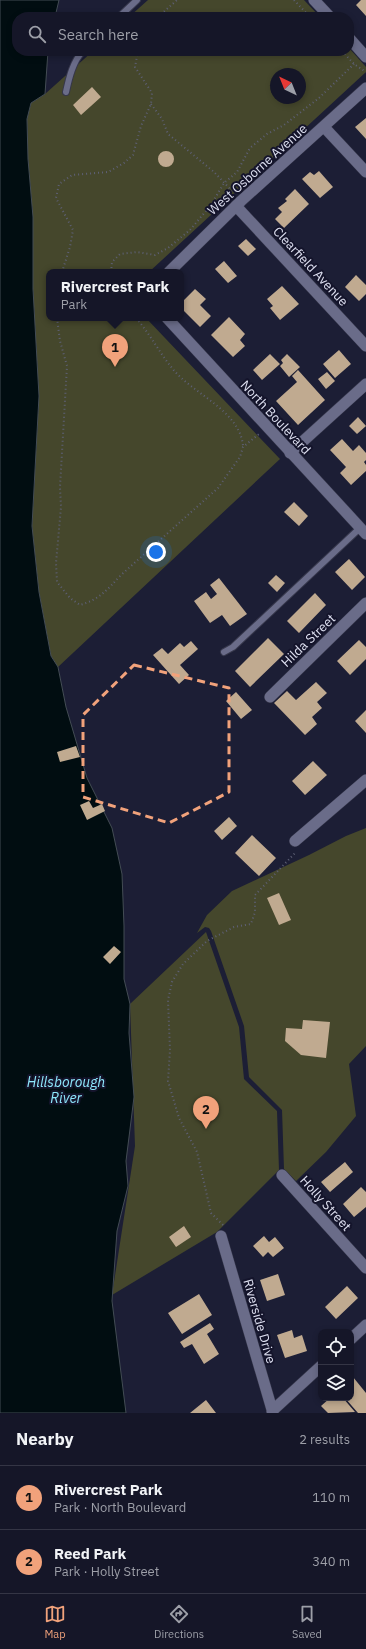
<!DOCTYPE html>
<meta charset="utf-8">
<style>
body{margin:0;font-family:"IBM Plex Sans",sans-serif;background:#1e1f30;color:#f1f3f6}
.controls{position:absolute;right:12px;bottom:12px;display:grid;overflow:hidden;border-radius:8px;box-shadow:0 2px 6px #0003}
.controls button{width:36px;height:36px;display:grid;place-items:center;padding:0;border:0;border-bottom:1px solid #343545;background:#151628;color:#f1f3f6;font:20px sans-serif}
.compass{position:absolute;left:270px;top:68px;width:36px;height:36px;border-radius:50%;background:#151628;box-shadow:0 2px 6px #0003;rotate:317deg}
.you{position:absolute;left:156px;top:552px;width:14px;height:14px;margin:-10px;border:3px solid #fff;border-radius:50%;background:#1a73e8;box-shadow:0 0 0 6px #1a73e833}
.badge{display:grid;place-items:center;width:26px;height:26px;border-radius:50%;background:#f1a27b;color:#111;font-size:13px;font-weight:700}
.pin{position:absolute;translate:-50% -33px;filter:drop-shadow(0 1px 2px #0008)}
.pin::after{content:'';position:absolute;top:21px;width:14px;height:12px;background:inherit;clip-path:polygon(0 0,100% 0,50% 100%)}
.popup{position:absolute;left:46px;top:269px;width:138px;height:52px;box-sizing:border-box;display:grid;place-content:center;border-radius:8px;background:#151628;filter:drop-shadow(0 1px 3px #0005);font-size:13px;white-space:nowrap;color:#9d9fa8}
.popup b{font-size:15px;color:#f1f3f6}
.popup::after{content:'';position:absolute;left:50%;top:100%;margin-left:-8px;border:8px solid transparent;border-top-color:#151628}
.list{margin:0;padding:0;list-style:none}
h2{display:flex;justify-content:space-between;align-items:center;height:52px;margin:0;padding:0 16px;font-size:17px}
h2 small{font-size:13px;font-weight:400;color:#9d9fa8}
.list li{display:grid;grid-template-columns:26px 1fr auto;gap:12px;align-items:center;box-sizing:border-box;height:64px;padding:0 16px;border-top:1px solid #343545}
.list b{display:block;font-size:15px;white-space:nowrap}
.list p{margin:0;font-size:13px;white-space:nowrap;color:#9d9fa8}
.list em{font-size:13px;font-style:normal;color:#9d9fa8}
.icon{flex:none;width:22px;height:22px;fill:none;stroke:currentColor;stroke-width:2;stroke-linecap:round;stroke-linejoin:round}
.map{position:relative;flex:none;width:366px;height:1413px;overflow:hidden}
.search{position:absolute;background:#151628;box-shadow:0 2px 6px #0003;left:12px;right:12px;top:12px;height:44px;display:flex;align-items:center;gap:10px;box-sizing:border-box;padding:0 14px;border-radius:16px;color:#9d9fa8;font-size:15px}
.sheet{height:180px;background:#151628}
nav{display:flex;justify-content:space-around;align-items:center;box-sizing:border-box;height:56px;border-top:1px solid #343545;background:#151628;font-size:11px;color:#9d9fa8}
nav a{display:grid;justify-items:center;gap:2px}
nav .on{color:#f1a27b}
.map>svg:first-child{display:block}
.green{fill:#45472c;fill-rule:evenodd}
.water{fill:#010d11;stroke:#434c54}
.building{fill:#c0aa90}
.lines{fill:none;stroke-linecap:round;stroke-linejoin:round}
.service-casing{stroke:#36374b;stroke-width:8}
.minor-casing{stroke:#36374b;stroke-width:12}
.tertiary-casing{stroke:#36374b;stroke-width:12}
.path{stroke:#5e6075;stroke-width:2;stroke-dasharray:1 3;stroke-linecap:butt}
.service{stroke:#6a6c89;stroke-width:6}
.minor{stroke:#6a6c89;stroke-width:11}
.tertiary{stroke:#6a6c89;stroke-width:11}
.marked{fill:none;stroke:#f1a27b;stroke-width:3;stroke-dasharray:8 5;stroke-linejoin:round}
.labels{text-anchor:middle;stroke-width:4;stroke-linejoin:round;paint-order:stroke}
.street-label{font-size:13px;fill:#dee0f1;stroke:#14142b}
.water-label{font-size:14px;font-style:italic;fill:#8ee7fc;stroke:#14142b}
</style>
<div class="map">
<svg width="366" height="1413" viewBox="0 0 366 1413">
<rect width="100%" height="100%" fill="#1c1e35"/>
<path class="green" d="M148,0H304L320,17H129Z
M349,48L366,67V72L149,272H49V318H146L280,459L58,667L51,656L39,592L32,526L39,396L33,289V217L28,159L27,119L31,103L45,94L93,51H349ZM276,74H300V98H276Z
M366,828V1046L349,1064L356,1116L326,1152L296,1181L284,1169L282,1110L249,1077L244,1026L211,931L209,928L205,927L197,933L207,915L232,891L309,855L346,836Z
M206,932L239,1027L244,1079L277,1111L279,1170L217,1232L112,1295L135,1146L130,1004Z"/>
<path class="water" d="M0,0H59L55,17H17V51H48L45,94L31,103L27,119L28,159L33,217V289L39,396L32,526L39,592L51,656L58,667L66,707L87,778L112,828L122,874L124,926V979L130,1004L129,1033L134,1097L126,1161L128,1186L117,1231L112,1301L126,1413H0Z"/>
<path class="building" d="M361,0H366V16L356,5Z
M92,87L101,97L81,115L73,105Z
M366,118V139L355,127Z
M158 159a8 8 0 1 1 16 0a8 8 0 1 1-16 0Z
M319,171L333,187L320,198L302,179L310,172L314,175Z
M295,189L309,204L284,228L275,219L282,212L278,208L287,201L285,199Z
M246,239L256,249L248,256L238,246Z
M224,261L237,276L228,283L215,269Z
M356,275L366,285V294L359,301L345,287Z
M282,286L299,304L280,320L270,308L273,306L267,299Z
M195,289L206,299L200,305L211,316L200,327L181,308V303Z
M229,317L245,334L240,340L245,346L233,357L211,335Z
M339,350L351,364L335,378L323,364Z
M270,354L280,364L262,380L253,370Z
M287,354L300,367L289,377L280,366L283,363L281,360Z
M298,370L325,400L298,425L276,401L297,382L292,376Z
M327,372L335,381L326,389L318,379Z
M358,417L366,426L357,434L349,426Z
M342,439L353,451L359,445L366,453V460L364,462L366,465V471L351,485L340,473L346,467L330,450Z
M294,502L308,516L299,526L284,512Z
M349,559L365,577L352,590L335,572Z
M276,575L285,583L277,592L268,583Z
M219,578L247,614L230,626L222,615L210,623L194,601L206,592L211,599L217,594L210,585Z
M315,593L326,605L299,633L287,621Z
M268,638L284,654L250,687L235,671Z
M359,640L366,647V659L350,675L337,661Z
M191,641L198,649L180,665L189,675L179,684L153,655L162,648L168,654L180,643L184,647Z
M316,682L327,693L317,702L322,708L312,717L317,724L305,735L274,703L287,691L296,700Z
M236,692L252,710L241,719L226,701Z
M366,710V733L355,721Z
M76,746L80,757L60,762L57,752Z
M313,761L327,775L305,795L292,781Z
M89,801L93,808L102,804L105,811L87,820L80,805Z
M229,817L237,826L222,840L214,831Z
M252,835L276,858L259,876L235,853Z
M279,893L291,920L279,925L267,898Z
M114,946L121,952L110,964L103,957Z
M303,1020L330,1022L326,1058L301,1055L285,1041L286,1028L302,1029Z
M345,1162L353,1172L330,1192L321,1182Z
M361,1187L366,1192V1207L354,1217L343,1204Z
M184,1226L191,1237L176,1247L169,1237Z
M264,1236L269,1242L275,1237L284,1248L273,1257L268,1252L263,1257L253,1246Z
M278,1274L285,1295L267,1301L260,1280Z
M347,1286L358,1298L336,1319L325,1307Z
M199,1294L212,1315L182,1334L168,1313Z
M210,1323L214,1329L207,1334L219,1354L204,1364L192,1344L184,1348L180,1342Z
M292,1330L294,1338L302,1335L307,1351L285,1358L277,1335Z
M353,1377L366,1393V1413H358L345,1398H351V1379Z
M330,1398H343L355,1412L328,1413L321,1406Z
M206,1400L216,1413H190Z"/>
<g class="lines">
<defs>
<path id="service" d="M119,17L137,0
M66,92C69,78 73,61 83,51
M224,652L233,647L360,528"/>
<path id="minor" d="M314,0L330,17
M349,38L366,57
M324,127L366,172
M236,206L366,346
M290,453L366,384
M270,697L366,603
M295,841L366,780
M282,1175L366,1268
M221,1236L273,1413
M351,1339L366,1325
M272,1411L321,1366"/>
<path id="tertiary" d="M169,272L241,201L366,88
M167,318L366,534"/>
</defs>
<use href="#service" class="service-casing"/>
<use href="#minor" class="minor-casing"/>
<use href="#tertiary" class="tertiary-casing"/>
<path class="path" d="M294,0L310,17
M158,17L177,0
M342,51L354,64L366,72
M151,104L162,119L168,134L214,172L234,193
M62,272L70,247L73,230L56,198L59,184L72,175L108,172L124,163L133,155L141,126L151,104L152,93L135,67L138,51
M111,272L112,262L120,254L137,252L155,255L168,248L190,230L211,205L224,183L237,172L250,148L267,134L284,125L319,98L354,64
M57,318L60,341L67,366L60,487L61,507L56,563L57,582L70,598L80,605C100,599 107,590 121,575L218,488L240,457L243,447L259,434
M136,318C150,334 159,352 172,368C192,394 240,410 243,446
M223,1225L211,1213L197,1152L179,1118L168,1081L170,1050L168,1000L172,982L183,964L207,941L234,927L251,924L255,912V895L296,852"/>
<use href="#service" class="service"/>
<use href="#minor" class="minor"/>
<use href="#tertiary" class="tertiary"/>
</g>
<path class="marked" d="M134,665L229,688V792L169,823L83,797V715Z"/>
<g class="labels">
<g class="street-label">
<text transform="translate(257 169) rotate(-42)" y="5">West Osborne Avenue</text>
<text transform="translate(311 266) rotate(47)" y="5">Clearfield Avenue</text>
<text transform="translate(276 417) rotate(47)" y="5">North Boulevard</text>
<text transform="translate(308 640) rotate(-44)" y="5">Hilda Street</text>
<text transform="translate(326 1203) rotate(48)" y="5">Holly Street</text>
<text transform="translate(260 1321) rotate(74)" y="5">Riverside Drive</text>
</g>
<g class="water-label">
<text x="66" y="1087">Hillsborough<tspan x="66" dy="16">River</tspan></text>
</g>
</g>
</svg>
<div class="controls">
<button><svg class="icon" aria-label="locate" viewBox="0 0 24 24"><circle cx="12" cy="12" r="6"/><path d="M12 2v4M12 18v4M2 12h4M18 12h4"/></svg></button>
<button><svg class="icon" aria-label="layers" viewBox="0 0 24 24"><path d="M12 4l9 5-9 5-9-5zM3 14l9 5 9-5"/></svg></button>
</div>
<svg class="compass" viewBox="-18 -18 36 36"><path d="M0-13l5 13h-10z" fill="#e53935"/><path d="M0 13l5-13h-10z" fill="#9d9fa8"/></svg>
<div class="you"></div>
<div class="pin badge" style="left:115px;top:367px">1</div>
<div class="popup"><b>Rivercrest Park</b>Park</div>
<div class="pin badge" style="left:206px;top:1129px">2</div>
<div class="search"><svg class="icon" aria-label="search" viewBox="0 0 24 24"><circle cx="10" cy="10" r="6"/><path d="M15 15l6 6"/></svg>Search here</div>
</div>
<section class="sheet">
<h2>Nearby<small>2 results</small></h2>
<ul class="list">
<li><span class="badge">1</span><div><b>Rivercrest Park</b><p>Park · North Boulevard</p></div><em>110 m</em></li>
<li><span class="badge">2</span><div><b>Reed Park</b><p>Park · Holly Street</p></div><em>340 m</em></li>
</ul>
</section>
<nav>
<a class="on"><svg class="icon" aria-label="map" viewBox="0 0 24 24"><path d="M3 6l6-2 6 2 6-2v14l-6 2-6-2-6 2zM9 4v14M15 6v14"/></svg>Map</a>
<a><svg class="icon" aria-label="directions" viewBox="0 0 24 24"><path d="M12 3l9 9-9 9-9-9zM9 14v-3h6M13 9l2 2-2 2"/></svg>Directions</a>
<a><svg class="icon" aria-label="saved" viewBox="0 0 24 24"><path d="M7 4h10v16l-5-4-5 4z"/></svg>Saved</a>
</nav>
